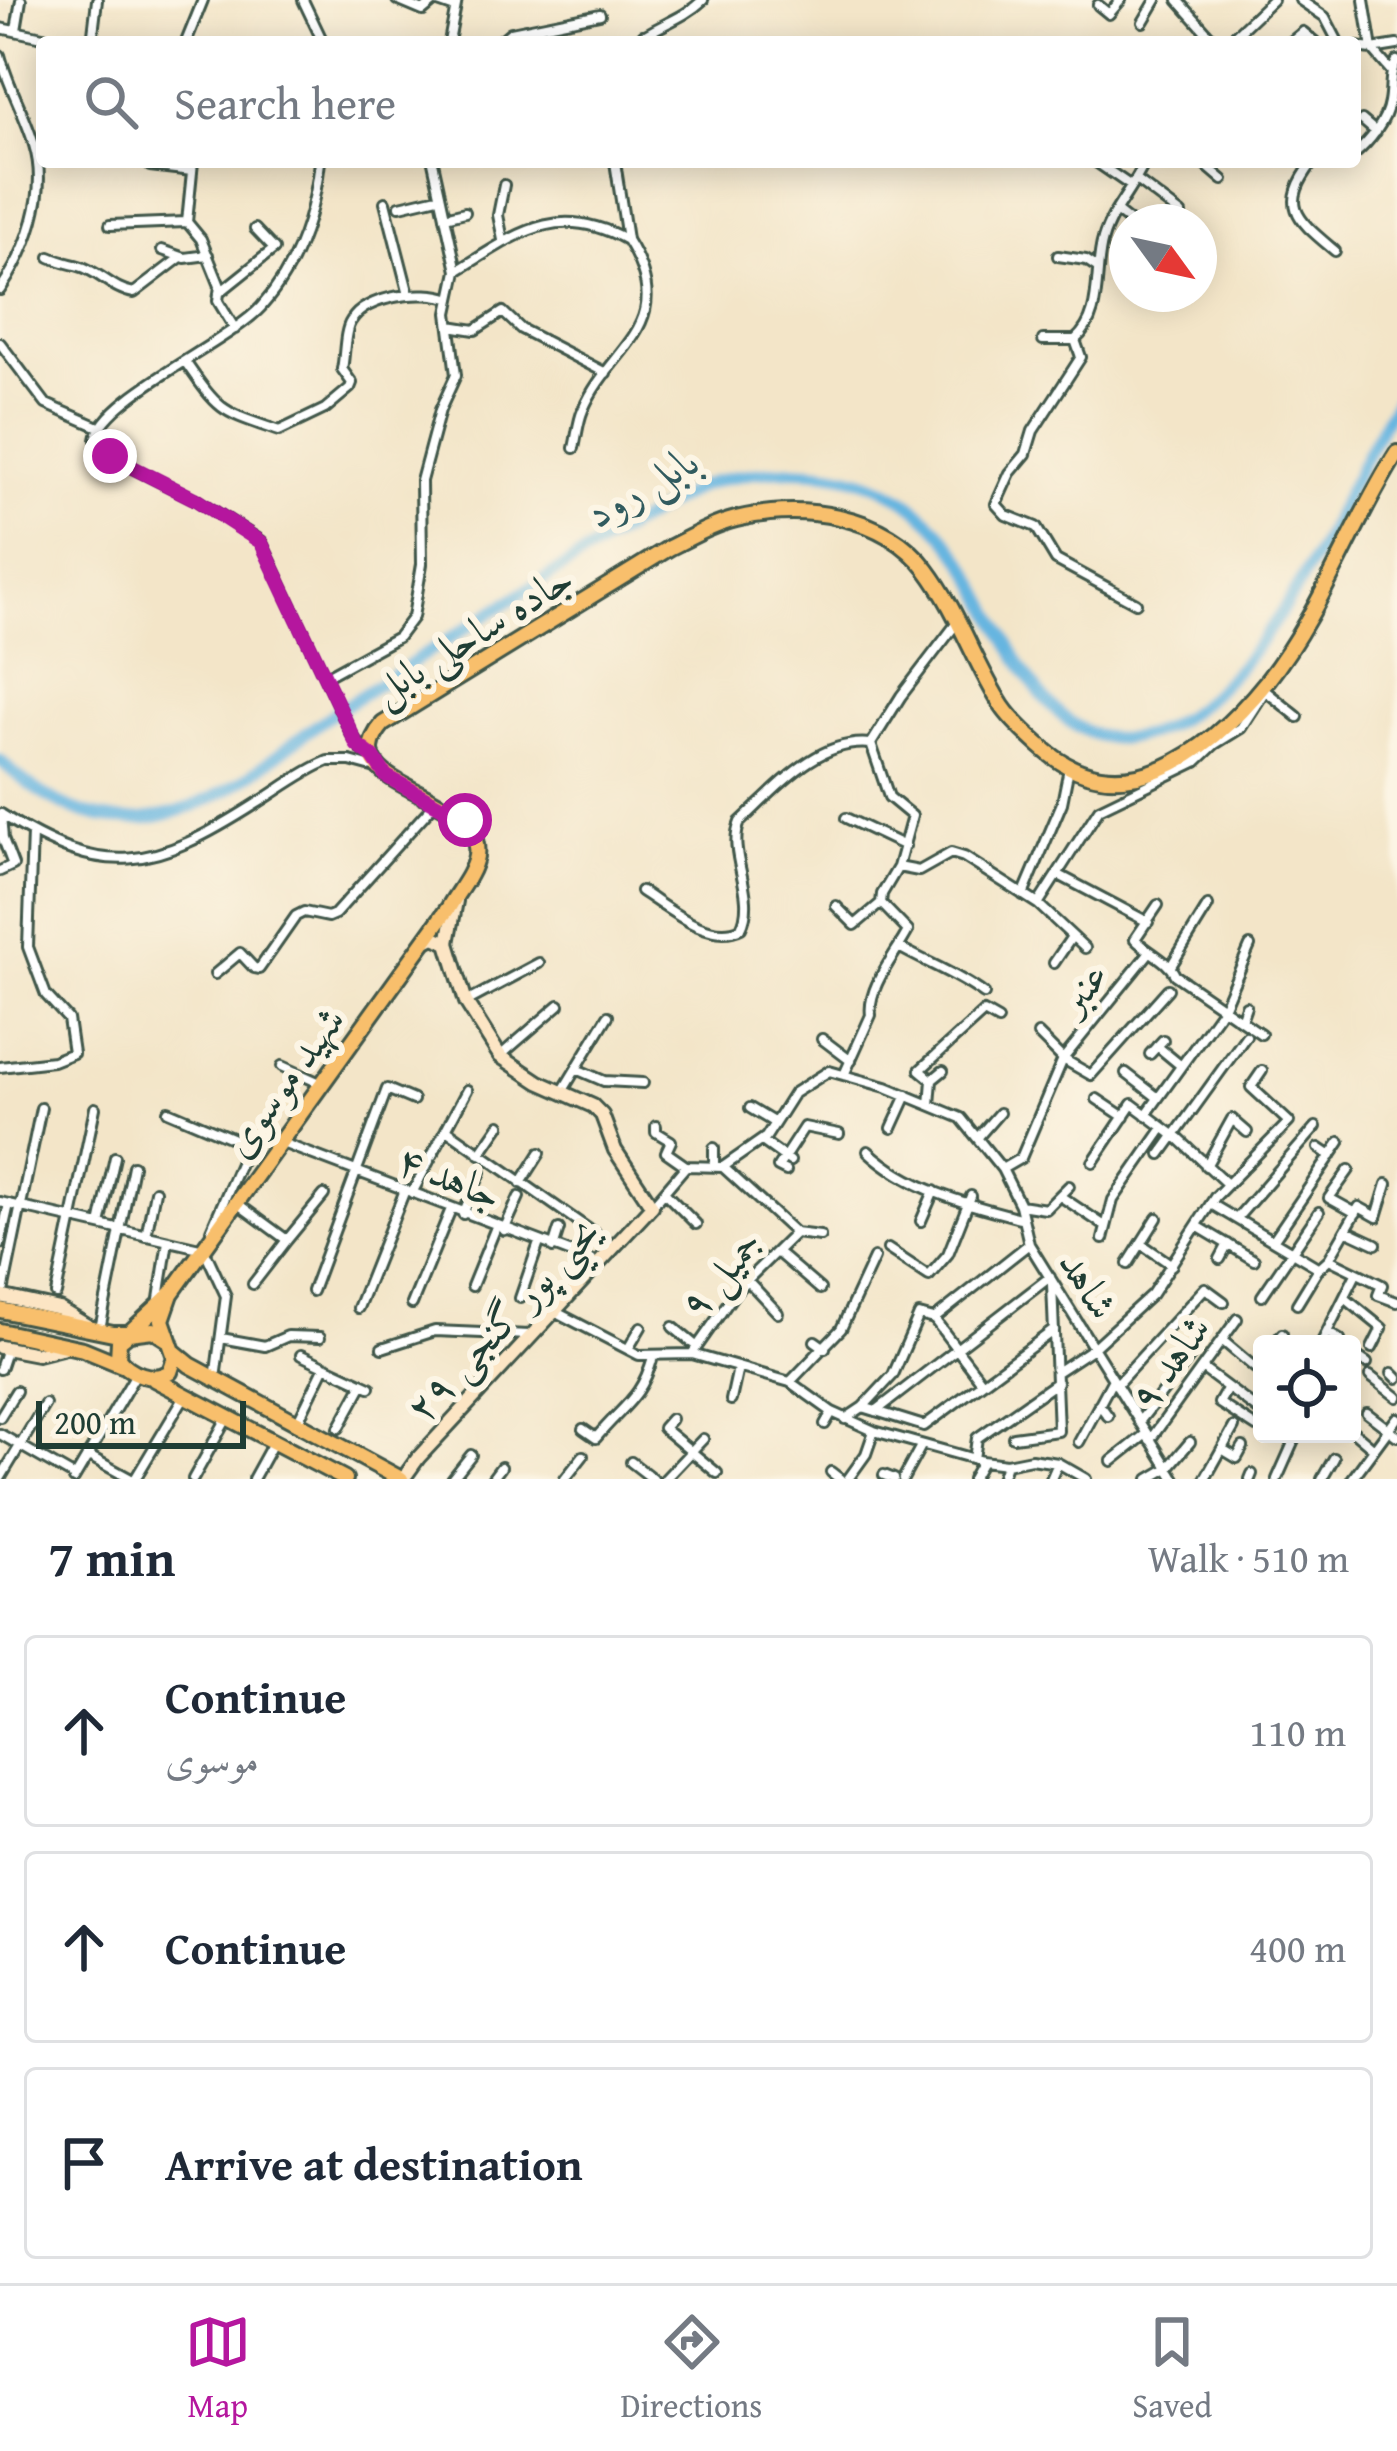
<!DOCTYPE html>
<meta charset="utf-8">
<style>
body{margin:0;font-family:"Gentium Book Plus",Amiri,serif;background:#f6f6f7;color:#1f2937}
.controls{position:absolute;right:36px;bottom:36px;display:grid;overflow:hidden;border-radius:12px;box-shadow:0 6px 30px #0003}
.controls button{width:108px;height:108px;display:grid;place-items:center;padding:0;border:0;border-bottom:3px solid #e0e1e3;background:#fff;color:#1f2937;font:60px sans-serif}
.compass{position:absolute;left:1109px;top:204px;width:108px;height:108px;border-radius:50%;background:#fff;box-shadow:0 6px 30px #0003;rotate:123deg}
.scale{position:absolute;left:36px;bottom:30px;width:210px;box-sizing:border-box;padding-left:12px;border:6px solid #1f3d34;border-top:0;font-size:33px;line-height:42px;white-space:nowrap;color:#1f3d34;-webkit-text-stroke:9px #fcf5e5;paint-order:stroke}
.stop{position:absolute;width:36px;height:36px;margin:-27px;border:9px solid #b5179e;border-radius:50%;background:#fff}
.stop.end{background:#b5179e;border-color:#fff;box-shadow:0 3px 12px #0008}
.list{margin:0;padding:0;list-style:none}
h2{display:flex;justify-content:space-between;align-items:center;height:156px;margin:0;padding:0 48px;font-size:51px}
h2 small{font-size:39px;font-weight:400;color:#747a83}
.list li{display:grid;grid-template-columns:78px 1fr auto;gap:36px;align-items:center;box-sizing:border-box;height:192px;margin:0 24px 24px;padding:0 24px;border:3px solid #e0e1e3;border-radius:12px}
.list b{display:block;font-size:45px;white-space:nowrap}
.list p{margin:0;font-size:39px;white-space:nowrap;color:#747a83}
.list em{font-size:39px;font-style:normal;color:#747a83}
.icon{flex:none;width:66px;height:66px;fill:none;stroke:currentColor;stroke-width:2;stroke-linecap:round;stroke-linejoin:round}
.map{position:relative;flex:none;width:1397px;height:1479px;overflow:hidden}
.search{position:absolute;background:#fff;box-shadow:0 6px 30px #0003;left:36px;right:36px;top:36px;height:132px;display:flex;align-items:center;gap:30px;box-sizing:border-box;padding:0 42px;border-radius:12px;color:#747a83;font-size:45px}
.sheet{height:804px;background:#fff}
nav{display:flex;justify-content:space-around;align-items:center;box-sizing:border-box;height:168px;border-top:3px solid #e0e1e3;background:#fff;font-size:33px;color:#747a83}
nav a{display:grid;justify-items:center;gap:6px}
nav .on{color:#b5179e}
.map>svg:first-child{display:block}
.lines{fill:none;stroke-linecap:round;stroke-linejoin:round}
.river{stroke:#66b5e0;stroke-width:12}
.minor-casing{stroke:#3f564a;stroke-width:14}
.secondary-casing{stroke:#3f564a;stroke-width:18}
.primary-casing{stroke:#3f564a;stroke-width:20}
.minor{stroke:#fff;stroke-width:8}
.secondary{stroke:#fce5c4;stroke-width:12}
.primary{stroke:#f8bf6c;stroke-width:14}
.route{stroke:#b5179e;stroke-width:15}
.labels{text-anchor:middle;stroke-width:12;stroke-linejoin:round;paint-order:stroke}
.street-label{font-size:42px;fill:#1f3d34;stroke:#fcf5e5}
.water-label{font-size:45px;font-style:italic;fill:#315b5f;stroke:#fcf5e5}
</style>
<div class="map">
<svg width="1397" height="1479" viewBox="0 0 1397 1479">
<rect width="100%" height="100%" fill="#fcf5e5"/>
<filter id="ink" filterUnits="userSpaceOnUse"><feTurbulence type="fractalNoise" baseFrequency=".00833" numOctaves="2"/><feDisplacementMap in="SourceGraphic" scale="24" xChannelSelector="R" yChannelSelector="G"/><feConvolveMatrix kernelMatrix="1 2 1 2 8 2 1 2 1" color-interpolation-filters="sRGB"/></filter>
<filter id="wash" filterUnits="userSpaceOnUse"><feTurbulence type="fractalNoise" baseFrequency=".004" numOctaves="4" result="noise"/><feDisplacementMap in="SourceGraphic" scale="48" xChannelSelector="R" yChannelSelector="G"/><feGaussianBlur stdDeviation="2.7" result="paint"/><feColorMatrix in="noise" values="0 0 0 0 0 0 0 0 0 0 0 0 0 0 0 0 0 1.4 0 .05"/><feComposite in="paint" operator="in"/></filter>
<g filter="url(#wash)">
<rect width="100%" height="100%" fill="#f3e5c8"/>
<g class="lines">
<path class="river" d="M0,760C42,801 96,829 156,817C237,801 278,748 343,707C461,631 579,555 701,486C769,463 859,461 918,510C974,557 986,608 1022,667C1103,800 1199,724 1269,630C1321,560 1351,475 1397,400"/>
</g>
</g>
<g filter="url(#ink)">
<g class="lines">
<defs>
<path id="minor" d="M303,0L323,42
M397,0L423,11L435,1L455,8
M1178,0L1209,35L1221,42
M1300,0L1325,17L1338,42
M1098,5L1109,14L1121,0
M1143,22L1156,0
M0,28L67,42
M16,30L21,0
M643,35L653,42
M76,42H93
M92,42L97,0
M186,42L203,0
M449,42L457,0
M499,42L511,32L600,14
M635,42C657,25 682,20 703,0
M1228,42L1272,0
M1291,42L1303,32L1315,42
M1355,47L1372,49L1364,0
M0,55C8,86 25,114 34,145C49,193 27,251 0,290
M1391,71L1372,49L1397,45
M1362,120L1376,132
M1355,154C1369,142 1386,122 1389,102C1392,87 1388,75 1397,61
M150,162V166L192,171
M193,162L187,222L201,239L220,286L218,301L235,329
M320,162C314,214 297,267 261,307C228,343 100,399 96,440L109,456L195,499L261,541L351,733L361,749L373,757
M615,162L627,239
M1096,162L1131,186
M1202,162L1223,180
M1313,162C1279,207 1297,219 1335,251
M1136,180L1181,214
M385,202L409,295
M400,206L438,197
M1116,211L1130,222
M445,217L465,212
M110,225L186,222
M503,240L498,215L504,185
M162,250L185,258L208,255
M1058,256L1086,260L1098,268
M50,257C61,262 68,263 79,266C99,271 113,290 134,293L181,257
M457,271C516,235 556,201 627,240C681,326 610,345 583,410C578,421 577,436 574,448
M219,293L274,249L255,229
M450,326L475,330L503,312L521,329L606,373
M1043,340H1075
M0,343L46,404L99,427
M186,363C221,414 222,411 279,431L325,409L350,388L352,383L342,369C345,356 344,331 351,321C367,295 424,289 451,299
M1136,603L1056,560L1036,527L1006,515L996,504L1010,473L1026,454L1033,431L1081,357L1075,340C1104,315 1093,272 1103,239C1111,211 1133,189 1145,162
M325,677L398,637L413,617L422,564L421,481L440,410L456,375L448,313L457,271L433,162
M1262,688L1298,717
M1,814C106,881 154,869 256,804C279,790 303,771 328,761H350L376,768
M846,818L905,846
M898,867L919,871L951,853L964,857L1038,904L1085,948
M0,871L13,865L3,839L1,814
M1057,874L1148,922
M641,891C668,908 709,944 741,928C758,894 726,855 740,822C777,788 818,738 871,744L901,696L956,624
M1023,895L1062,803L1069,768
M1038,904L1099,809L1196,762L1215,744L1241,728L1265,691
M1158,905L1135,939C1147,952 1168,960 1175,975L1261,1034
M836,906L855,925L881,903
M899,947C929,964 957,974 984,994
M1054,963L1071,938
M1171,966L1208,906
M215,974L240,953L254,968L259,969L296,916L304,912L328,917L335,914L435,803
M466,1002L539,963
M1241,1020L1246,1006
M1038,1034L1063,1059L1091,1075L1168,989
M822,1039L851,1061
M1157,1046L1180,1065
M1150,1054L1163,1040
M500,1056L559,1005
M282,1066L322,1084
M0,1067L53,1061L73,1053L68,1019L46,995L28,947L32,833
M576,1069L604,1081L643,1083
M1126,1073L1157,1097
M844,1075L871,1015C867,987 895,956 908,931L881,903L882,894L898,867L912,816L889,797L871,744
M932,1080L943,1071
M562,1092L608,1016
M1097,1099L1124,1117
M930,1105L932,1080L920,1070L984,1012L998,1020
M750,1108L775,1123
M168,1111L248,1145L211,1230
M1146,1115L1223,1008L1250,946
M656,1126V1132L671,1141L666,1152L686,1166
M892,1128L907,1095
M446,1129L614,1247
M979,1136L999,1113
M762,1141L790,1161
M282,1143L598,1263
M1319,1148L1331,1156
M868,1151C910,1190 966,1204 1020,1218
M480,1154L500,1125
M1161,1154L1246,1036
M1093,1162L1132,1104L1179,1139L1227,1184
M686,1166L723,1167L795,1233
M714,1166V1148
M1206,1166L1232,1119L1247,1132
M723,1167L766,1137L794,1093L829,1071L886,1087L961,1118L1002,1169L1020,1205L1029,1244L1175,1479
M1002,1169L1021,1158L1063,1059L1148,954
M1349,1170L1329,1198L1356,1213
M786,1171L778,1167L804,1127L839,1134
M521,1183L540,1153
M664,1192L696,1224
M412,1193L467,1090
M1060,1196L1105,1226
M0,1202L204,1249L226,1296L215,1379
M238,1204L287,1240L324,1195
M1211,1204L1319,1268L1329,1259
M1020,1205L1046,1209L1069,1186
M652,1206L686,1166
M463,1214L481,1172
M1237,1218L1316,1127
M921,1221L934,1191
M100,1225L115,1157
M1197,1226L1254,1260
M504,1230L519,1197
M1348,1231L1376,1244
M795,1233L820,1236
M146,1236L155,1191
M1103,1239L1113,1200L1163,1128
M1274,1239L1340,1142
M0,1244L9,1204
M1143,1245L1172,1265
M553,1248L559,1229
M888,1249L929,1276L948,1254L971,1196
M778,1253L820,1289
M1220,1259L1228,1244
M1329,1259L1359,1207L1377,1217L1387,1184
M1329,1259L1382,1285L1378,1295L1397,1302
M1128,1264L1157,1218
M748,1281L778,1313
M253,1284L287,1240
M472,1286L496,1227
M312,1291L387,1089L413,1100
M56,1294L95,1108
M1262,1296L1319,1212
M2,1297L41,1108
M520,1298L539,1243
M1345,1298L1382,1328L1372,1348
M412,1304L451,1209
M1297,1304L1319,1268
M158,1305L168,1241
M358,1308L405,1190
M556,1312L639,1355L692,1354L790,1382L832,1412L874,1431L982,1461L1006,1464L1031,1459L1058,1463L1086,1479
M934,1319L1029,1244
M673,1327L696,1346
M100,1329L133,1166
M1328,1333L1340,1340
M221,1338L265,1346L288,1336L320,1337
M815,1341L825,1348
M1223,1341L1255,1368L1262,1359
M1274,1344L1282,1334
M1321,1344L1356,1274
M382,1348L435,1331L530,1335
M628,1349L641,1327
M1352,1353L1367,1363
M692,1354L737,1290L795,1233
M301,1355L370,1387
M0,1369L7,1348
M1203,1369L1262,1413
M1058,1371L1093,1348L1152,1294L1215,1197L1289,1122L1251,1087L1262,1071
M1392,1373L1397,1378
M1370,1376L1397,1397
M790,1382L841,1329L874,1258
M1116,1385L1205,1288L1224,1302
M1227,1389L1219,1403L1256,1427
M731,1400L738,1368
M1099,1404L1108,1416
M863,1407L924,1426L1054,1330
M876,1411L1050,1277
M1367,1413L1397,1436
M0,1417L16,1391
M671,1419L663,1428L717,1473
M845,1419L863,1407L893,1375L919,1315L934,1319L982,1382
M1139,1422L1194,1352
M297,1423L325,1366
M825,1424L832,1412
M339,1428L363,1384
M583,1429L596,1438C623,1405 641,1400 653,1357
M1354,1432L1374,1449
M0,1434L75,1477
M1013,1437L1058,1431L1052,1284
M1150,1440L1237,1319
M1079,1442L1112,1381
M1222,1449L1237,1458L1243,1447
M87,1455L131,1479
M974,1459L977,1438L1057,1382
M1112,1461L1146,1434
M631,1462L653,1479
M831,1472L840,1479
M884,1475L894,1479
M0,1479L45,1404
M74,1479L137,1372
M135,1479L186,1394
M193,1479L227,1418
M253,1479L274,1441
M452,1479L471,1455
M492,1479L501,1467
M565,1479L583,1456
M665,1479L703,1439
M848,1479L866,1454L874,1431
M903,1479L921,1446
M972,1479L982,1461
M1001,1479L1006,1464
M1051,1479L1058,1463
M1149,1479L1168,1468L1190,1442
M1205,1479L1234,1427
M1250,1479L1252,1474
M1277,1479L1297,1434
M1322,1479L1334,1458
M1352,1479L1397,1418"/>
<path id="secondary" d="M424,942L434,937L448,943L456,901
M0,1296L59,1309L89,1327
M0,1347L37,1354L69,1346
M403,1479L418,1458L652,1206L615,1150L602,1115L593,1106L539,1082L500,1056L466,1002L448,943"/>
<path id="primary" d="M171,1294L449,907C458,891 473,874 476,856C486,789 327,790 383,724L669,548C691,537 712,525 736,519C800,503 884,513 927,570C958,611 974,662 1002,706C1012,721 1026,733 1039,745C1121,821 1210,752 1267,681C1322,611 1350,527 1397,453
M0,1310L113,1333H129L171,1294L162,1320L175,1357L170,1372C153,1383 129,1373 118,1358L119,1341L129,1333L153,1330L167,1339
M0,1331L83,1349L122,1365
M173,1351L190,1365L401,1479
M154,1379L345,1479"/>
</defs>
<use href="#minor" class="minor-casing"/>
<use href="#secondary" class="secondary-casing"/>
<use href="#primary" class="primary-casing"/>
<use href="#minor" class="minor"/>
<use href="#secondary" class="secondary"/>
<use href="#primary" class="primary"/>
</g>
</g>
<g class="lines" filter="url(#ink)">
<path class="route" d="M110,456L195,499L261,542L357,745L373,757L386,776L465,820"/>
</g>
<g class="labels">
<g class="street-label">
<text transform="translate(472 633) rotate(-32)" y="15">جاده ساحلی بابل</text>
<text transform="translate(1082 987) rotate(-51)" y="15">عنبر</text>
<text transform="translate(283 1081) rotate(-54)" y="15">شهید موسوی</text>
<text transform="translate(450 1176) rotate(21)" y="15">جاهد ۴</text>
<text transform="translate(720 1273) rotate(-49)" y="15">جمیل ۹</text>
<text transform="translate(1089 1284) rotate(58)" y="15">شاهد</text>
<text transform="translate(502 1319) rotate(-47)" y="15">یحیی پور گنجی ۲۹</text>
<text transform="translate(1169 1362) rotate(-54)" y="15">شاهد ۹</text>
</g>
<g class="water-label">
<text transform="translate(642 485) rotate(-30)" y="16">بابل رود</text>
</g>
</g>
</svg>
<div class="controls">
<button><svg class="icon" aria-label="locate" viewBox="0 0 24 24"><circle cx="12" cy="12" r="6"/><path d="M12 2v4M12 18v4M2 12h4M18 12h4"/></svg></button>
</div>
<svg class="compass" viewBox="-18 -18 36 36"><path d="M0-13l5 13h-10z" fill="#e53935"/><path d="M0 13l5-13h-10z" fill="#747a83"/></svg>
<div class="scale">200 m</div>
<div class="stop" style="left:465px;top:820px"></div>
<div class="stop end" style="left:110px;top:456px"></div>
<div class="search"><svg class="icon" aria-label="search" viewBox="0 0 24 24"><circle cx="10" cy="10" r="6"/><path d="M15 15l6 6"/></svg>Search here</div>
</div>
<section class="sheet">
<h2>7 min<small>Walk · 510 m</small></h2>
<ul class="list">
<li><svg class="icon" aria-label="ahead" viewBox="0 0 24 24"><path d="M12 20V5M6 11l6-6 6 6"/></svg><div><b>Continue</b><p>موسوی</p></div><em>110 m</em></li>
<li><svg class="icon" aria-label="ahead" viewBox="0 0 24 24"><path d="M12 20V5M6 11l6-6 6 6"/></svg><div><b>Continue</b></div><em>400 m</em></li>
<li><svg class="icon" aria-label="arrive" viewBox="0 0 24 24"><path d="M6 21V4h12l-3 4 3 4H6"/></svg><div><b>Arrive at destination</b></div></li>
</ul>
</section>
<nav>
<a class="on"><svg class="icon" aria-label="map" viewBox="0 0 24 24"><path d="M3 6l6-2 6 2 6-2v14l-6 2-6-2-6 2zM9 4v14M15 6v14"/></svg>Map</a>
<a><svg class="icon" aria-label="directions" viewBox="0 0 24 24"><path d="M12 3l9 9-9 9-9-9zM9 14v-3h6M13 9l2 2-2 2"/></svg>Directions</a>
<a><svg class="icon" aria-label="saved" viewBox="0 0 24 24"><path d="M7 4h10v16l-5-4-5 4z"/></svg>Saved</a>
</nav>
